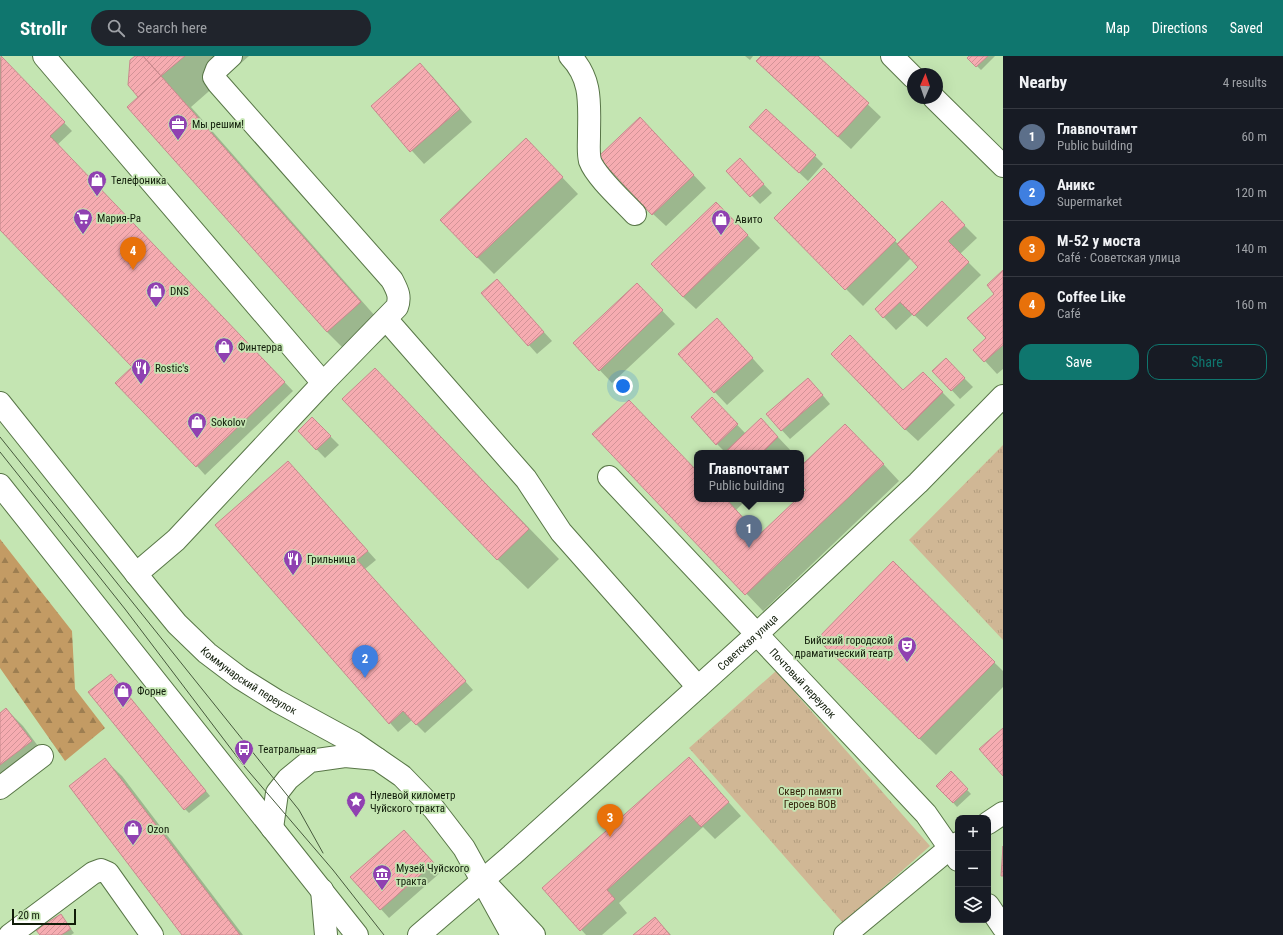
<!DOCTYPE html>
<meta charset="utf-8">
<style>
body{margin:0;font-family:"Roboto Condensed",sans-serif;background:#20242c;color:#f1f3f6}
.controls{position:absolute;right:12px;bottom:12px;display:grid;overflow:hidden;border-radius:8px;box-shadow:0 4px 16px #0002}
.controls button{width:36px;height:36px;display:grid;place-items:center;padding:0;border:0;border-bottom:1px solid #363941;background:#171b24;color:#f1f3f6;font:20px sans-serif}
.compass{position:absolute;left:907px;top:12px;width:36px;height:36px;border-radius:50%;background:#171b24;box-shadow:0 4px 16px #0002;rotate:2deg}
.scale{position:absolute;left:12px;bottom:10px;width:64px;box-sizing:border-box;padding-left:4px;border:2px solid #101c09;border-top:0;font-size:11px;line-height:14px;white-space:nowrap;color:#101c09;-webkit-text-stroke:3px #c4e5b2;paint-order:stroke}
.you{position:absolute;left:623px;top:330px;width:14px;height:14px;margin:-10px;border:3px solid #fff;border-radius:50%;background:#1a73e8;box-shadow:0 0 0 6px #1a73e833}
.badge{display:grid;place-items:center;width:26px;height:26px;border-radius:50%;background:#0f766e;color:#fff;font-size:13px;font-weight:700}
.pin{position:absolute;translate:-50% -33px;filter:drop-shadow(0 1px 2px #0008)}
.pin::after{content:'';position:absolute;top:21px;width:14px;height:12px;background:inherit;clip-path:polygon(0 0,100% 0,50% 100%)}
.popup{position:absolute;left:694px;top:394px;width:110px;height:52px;box-sizing:border-box;display:grid;place-content:center;border-radius:8px;background:#171b24;filter:drop-shadow(0 1px 3px #0005);font-size:13px;white-space:nowrap;color:#9ea1a6}
.popup b{font-size:15px;color:#f1f3f6}
.popup::after{content:'';position:absolute;left:50%;top:100%;margin-left:-8px;border:8px solid transparent;border-top-color:#171b24}
.list{margin:0;padding:0;list-style:none}
h2{display:flex;justify-content:space-between;align-items:center;height:52px;margin:0;padding:0 16px;font-size:17px}
h2 small{font-size:13px;font-weight:400;color:#9ea1a6}
.list li{display:grid;grid-template-columns:26px 1fr auto;gap:12px;align-items:center;box-sizing:border-box;height:56px;padding:0 16px;border-top:1px solid #363941}
.list b{display:block;font-size:15px;white-space:nowrap}
.list p{margin:0;font-size:13px;white-space:nowrap;color:#9ea1a6}
.list em{font-size:13px;font-style:normal;color:#9ea1a6}
.actions{display:flex;gap:8px;padding:12px 16px}
.actions a{flex:1;padding:9px 0;border:1px solid #0f766e;border-radius:12px;text-align:center;font-size:14px;color:#0f766e}
.actions .main{background:#0f766e;color:#fff}
.icon{flex:none;width:22px;height:22px;fill:none;stroke:currentColor;stroke-width:2;stroke-linecap:round;stroke-linejoin:round}
.map{position:relative;flex:none;width:1003px;height:879px;overflow:hidden}
header{display:flex;align-items:center;gap:24px;box-sizing:border-box;height:56px;padding:0 20px;background:#0f766e;color:#fff}
header strong{font-size:19px}
nav{display:flex;gap:22px;margin-inline-start:auto;font-size:14px}
.search{width:280px;height:36px;background:#20242c;display:flex;align-items:center;gap:10px;box-sizing:border-box;padding:0 14px;border-radius:22px;color:#9ea1a6;font-size:15px}
main{display:flex}
aside{flex:1;background:#171b24}
.map>svg:first-child{display:block}
.forest{fill:url(#forest-firs)}
.park{fill:url(#park-tufts)}
.shadow{fill:#0003}
.building{fill:url(#building-hatch);stroke:#c8898d}
.lines{fill:none;stroke-linecap:round;stroke-linejoin:round}
.minor-casing{stroke:#587647;stroke-width:24}
.major-casing{stroke:#587647;stroke-width:24}
.minor{stroke:#fff;stroke-width:22}
.major{stroke:#fff;stroke-width:22}
.tram{stroke:#475a3d;stroke-width:1}
.labels{text-anchor:middle;stroke-width:3.5;stroke-linejoin:round;paint-order:stroke}
.poi-label{font-size:11px;fill:#101c09;stroke:#c4e5b2;text-anchor:start}
.street-label{font-size:11px;fill:#101c09;stroke:#c4e5b2}
.park-label{font-size:11px;fill:#37260c;stroke:#c4e5b2}
</style>
<header>
<strong>Strollr</strong>
<div class="search"><svg class="icon" aria-label="search" viewBox="0 0 24 24"><circle cx="10" cy="10" r="6"/><path d="M15 15l6 6"/></svg>Search here</div>
<nav><a>Map</a><a>Directions</a><a>Saved</a></nav>
</header>
<main>
<div class="map">
<svg width="1003" height="879" viewBox="0 0 1003 879">
<defs>
<pattern id="forest-firs" width="22" height="20" patternUnits="userSpaceOnUse"><rect width="22" height="20" fill="#c39b64"/><path d="M5 1l3.5 6h-7zM16 11l3.5 6h-7z" fill="#9d7e51"/></pattern>
<pattern id="park-tufts" width="24" height="20" patternUnits="userSpaceOnUse"><rect width="24" height="20" fill="#d0b795"/><path d="M3 7l-1-3M5 7V3M7 7l1-3M15 17l-1-3M17 17v-4M19 17l1-3" fill="none" stroke="#b29d7f"/></pattern>
<pattern id="building-hatch" width="6" height="6" patternUnits="userSpaceOnUse"><rect width="6" height="6" fill="#f6acb1"/><path d="M-1 1l2-2M0 6l6-6M5 7l2-2" fill="none" stroke="#d29397"/></pattern>
</defs>
<rect width="100%" height="100%" fill="#c4e5b2"/>
<path class="forest" d="M0,483L72,575L75,633L105,672L65,705L0,612Z"/>
<path class="park" d="M1003,389V584L909,484Z
M776,615L930,790L843,867L689,692Z"/>
<path class="shadow" d="M136,0H249L191,51L390,277L357,306L327,276L140,41Z
M745,0H753L750,4Z
M762,0H817L881,61L851,93L770,18Z
M970,0H995L981,14L969,2Z
M1,1L72,75L57,89L293,335L205,419L197,410L133,311L0,173V2Z
M420,9L433,21L472,66L424,108L372,51Z
M652,75L706,132L666,170L653,158Z
M759,79L815,100L823,108L808,125Z
M542,100L578,138L494,218L477,201Z
M748,112L772,137L760,148L728,115Z
M824,114L898,188L954,159L977,182L960,198L981,219L927,271L913,258L896,274L876,253L920,211L911,202L863,250L775,162Z
M729,160L760,192L696,253L683,241Z
M1003,216V313L997,318L985,305L987,282L996,238Z
M497,224L552,285L537,298L482,237Z
M649,241L675,268L612,327L574,287Z
M729,276L764,315L727,349L679,298Z
M946,304L973,331L960,343L934,315Z
M923,317L955,349L918,385L905,373Z
M816,331L830,348L790,383L767,358Z
M405,344L559,503L528,533L497,503Z
M720,351L746,378L777,380L793,397H726L717,388Z
M312,362L339,389L325,402L299,375Z
M594,378L697,416V443H747L736,454L760,480L799,443H801V441L808,434L801,427V411L862,385L899,425L763,555Z
M296,415L376,504L365,513L473,634L425,677L412,664L398,676L217,469Z
M893,507L1003,615V631L936,699L818,583Z
M115,623L210,740L189,757L185,753Z
M6,653L23,670L47,702L0,739V658Z
M105,704L122,720L243,879H184Z
M701,715L741,760L715,783L703,771L619,847L627,857L602,879H586L544,832Z
M951,717L971,738L957,751L938,730Z
M412,783L441,816L389,862L352,821Z
M61,859L74,877L71,879H41Z
M655,862L671,879H635Z"/>
<path class="building" d="M1,0L65,66L50,80L285,326L196,411L115,327L132,311L0,174Z
M135,0H143L161,20L138,41L128,29L130,4Z
M143,0H185L161,20Z
M761,0H818L869,47L838,81L756,5Z
M969,0H988L976,11L967,2Z
M420,7L460,53L410,96L371,50Z
M161,20L361,246L327,276L127,51Z
M766,53L816,99L799,117L749,71Z
M640,61L694,119L652,159L598,101Z
M526,82L563,121L477,202L440,164Z
M740,102L764,128L750,141L726,115Z
M824,112L896,184L845,234L774,162Z
M942,145L965,169L948,185L969,206L914,260L900,246L883,262L875,253L918,211L897,188Z
M716,146L748,179L683,241L651,208Z
M1003,214V289L984,306L973,294L986,282L967,262L994,238L987,229Z
M497,223L544,276L528,290L481,237Z
M637,227L663,254L599,315L573,287Z
M717,262L753,302L714,337L678,298Z
M850,279L903,334L923,316L943,336L905,374L831,298Z
M946,302L965,322L951,335L932,315Z
M375,312L529,473L497,504L342,343Z
M808,322L823,339L781,375L766,358Z
M712,341L738,368L716,389L691,361Z
M629,344L697,415V443H726L759,479L797,443H801V439L806,434L801,429V410L845,368L884,408L745,539L592,378Z
M312,361L331,380L316,394L298,375Z
M761,362L778,381L762,397H724Z
M288,405L368,495L357,504L466,625L416,669L403,655L389,668L215,469Z
M893,505L995,606L919,683L817,583Z
M111,618L206,735L184,754L88,636Z
M6,652L32,685L0,709V657Z
M1003,672V720L979,693Z
M689,701L729,746L701,771L690,759L607,834L615,843L580,875L542,832Z
M105,702L240,879H182L69,730Z
M951,715L968,733L953,747L936,730Z
M404,774L434,807L380,854L350,821Z
M1003,790V820H1001Z
M61,858L71,873L61,879H40L36,874Z
M655,861L670,879H633Z"/>
<g class="lines">
<defs>
<g id="minor">
<path d="M44,0L323,327L176,484L136,518"/>
<path d="M231,0L217,13L214,21L218,27L392,224C397,234 401,240 397,251L323,327"/>
<path d="M570,0C593,24 589,49 589,80C589,88 588,97 590,105C596,121 623,145 635,158"/>
<path d="M892,0L913,21"/>
<path d="M934,42L1003,110"/>
<path d="M386,263L526,423L561,476L698,631"/>
<path id="s1" d="M609,421L926,758L958,804"/>
<path d="M0,732L42,700"/>
<path d="M988,767L1003,757"/>
<path d="M491,833L534,879"/>
<path d="M322,834L326,879"/>
<path d="M988,849L1003,871"/>
<path d="M10,879L93,817L101,814L108,817L152,879"/>
<path id="s2" d="M419,879L512,799L757,578L918,427L1003,340"/>
<path d="M845,879L950,792L958,787"/>
</g>
<g id="major">
<path id="s3" d="M0,347L149,534L177,568L207,597L240,622L277,645L354,687L402,720L434,753L464,792L512,879"/>
<path d="M0,429L357,879"/>
<path d="M272,772L277,737L288,723L310,705L345,700L377,703"/>
</g>
</defs>
<use href="#minor" class="minor-casing"/>
<use href="#major" class="major-casing"/>
<use href="#minor" class="minor"/>
<use href="#major" class="major"/>
<path class="tram" d="M0,381L299,754L323,797
M0,396L125,553L244,710L333,814L384,879"/>
</g>
<defs>
<symbol id="office-pin" viewBox="-11 -11 22 30"><path d="M0 17L-7.5 6A9.5 9.5 0 1 1 7.5 6Z" fill="#9041b1" stroke="#c4e5b2"/><path d="M-6-3h4V-5.5h4V-3h4V5H-6ZM-1-4.5V-3h2v-1.5ZM-6 0V1H6V0Z" fill="#fff"/></symbol>
<symbol id="shop-pin" viewBox="-11 -11 22 30"><path d="M0 17L-7.5 6A9.5 9.5 0 1 1 7.5 6Z" fill="#9041b1" stroke="#c4e5b2"/><path d="M-5-2.5h2.3a2.7 3.5 0 0 1 5.4 0H5L5.5 6h-11ZM-1.5-2.5h3a1.5 2.3 0 0 0-3 0Z" fill="#fff"/></symbol>
<symbol id="supermarket-pin" viewBox="-11 -11 22 30"><path d="M0 17L-7.5 6A9.5 9.5 0 1 1 7.5 6Z" fill="#9041b1" stroke="#c4e5b2"/><path d="M-6-5.5h2.5l.6 2H6L4.5 2H-2.5L-4.4-4H-6ZM-1.5 3.2a1.3 1.3 0 1 0 .1 0ZM3 3.2a1.3 1.3 0 1 0 .1 0Z" fill="#fff"/></symbol>
<symbol id="restaurant-pin" viewBox="-11 -11 22 30"><path d="M0 17L-7.5 6A9.5 9.5 0 1 1 7.5 6Z" fill="#9041b1" stroke="#c4e5b2"/><path d="M-5-6h1v4h1v-4h1v4h1v-4h1v5L-1.5 .5V6h-2V.5L-5-1ZM5-6V6H3V1.5H1.5Q1.5-4 5-6Z" fill="#fff"/></symbol>
<symbol id="theatre-pin" viewBox="-11 -11 22 30"><path d="M0 17L-7.5 6A9.5 9.5 0 1 1 7.5 6Z" fill="#9041b1" stroke="#c4e5b2"/><path d="M-5-5.5Q0-4 5-5.5V0Q5 5 0 6Q-5 5-5 0ZM-3.3-2.5H-1v1.5H-3.3ZM1-2.5H3.3v1.5H1ZM-2.8 1Q0 5.5 2.8 1Z" fill="#fff"/></symbol>
<symbol id="bus-pin" viewBox="-11 -11 22 30"><path d="M0 17L-7.5 6A9.5 9.5 0 1 1 7.5 6Z" fill="#9041b1" stroke="#c4e5b2"/><path d="M-5-6H5V4H4V6H2V4H-2V6H-4V4H-5ZM-3.5-4V0h7V-4ZM-3.5 1.2v1.5H-2V1.2ZM2 1.2v1.5H3.5V1.2Z" fill="#fff"/></symbol>
<symbol id="sight-pin" viewBox="-11 -11 22 30"><path d="M0 17L-7.5 6A9.5 9.5 0 1 1 7.5 6Z" fill="#9041b1" stroke="#c4e5b2"/><path d="M0-6L1.8-2.2L6-1.7L2.9 1.2L3.7 5.4L0 3.3L-3.7 5.4L-2.9 1.2L-6-1.7L-1.8-2.2Z" fill="#fff"/></symbol>
<symbol id="museum-pin" viewBox="-11 -11 22 30"><path d="M0 17L-7.5 6A9.5 9.5 0 1 1 7.5 6Z" fill="#9041b1" stroke="#c4e5b2"/><path d="M0-6L6-3V-2H-6V-3ZM-5-1h2V3h-2ZM-1-1h2V3h-2ZM3-1h2V3H3ZM-6 4H6V6H-6Z" fill="#fff"/></symbol>
</defs>
<g fill-rule="evenodd">
<use href="#office-pin" x="167" y="57" width="22" height="30"/>
<use href="#shop-pin" x="86" y="113" width="22" height="30"/>
<use href="#supermarket-pin" x="72" y="151" width="22" height="30"/>
<use href="#shop-pin" x="710" y="152" width="22" height="30"/>
<use href="#shop-pin" x="145" y="224" width="22" height="30"/>
<use href="#shop-pin" x="213" y="280" width="22" height="30"/>
<use href="#restaurant-pin" x="130" y="301" width="22" height="30"/>
<use href="#shop-pin" x="186" y="355" width="22" height="30"/>
<use href="#restaurant-pin" x="282" y="492" width="22" height="30"/>
<use href="#theatre-pin" x="896" y="579" width="22" height="30"/>
<use href="#shop-pin" x="112" y="624" width="22" height="30"/>
<use href="#bus-pin" x="233" y="682" width="22" height="30"/>
<use href="#sight-pin" x="345" y="734" width="22" height="30"/>
<use href="#shop-pin" x="122" y="762" width="22" height="30"/>
<use href="#museum-pin" x="371" y="807" width="22" height="30"/>
</g>
<g class="labels">
<g class="poi-label">
<text x="192" y="72">Мы решим!</text>
<text x="111" y="128">Телефоника</text>
<text x="97" y="166">Мария-Ра</text>
<text x="735" y="167">Авито</text>
<text x="170" y="239">DNS</text>
<text x="238" y="295">Финтерра</text>
<text x="155" y="316">Rostic's</text>
<text x="211" y="370">Sokolov</text>
<text x="307" y="507">Грильница</text>
<text x="893" y="588" text-anchor="end">Бийский городской<tspan x="893" dy="13">драматический театр</tspan></text>
<text x="137" y="639">Форне</text>
<text x="258" y="697">Театральная</text>
<text x="370" y="743">Нулевой километр<tspan x="370" dy="13">Чуйского тракта</tspan></text>
<text x="147" y="777">Ozon</text>
<text x="396" y="816">Музей Чуйского<tspan x="396" dy="13">тракта</tspan></text>
</g>
<g class="street-label">
<text dy="4" stroke="none"><textPath href="#s2" startOffset="440">Советская улица</textPath></text>
<text dy="4" stroke="none"><textPath href="#s3" startOffset="375">Коммунарский переулок</textPath></text>
<text dy="4" stroke="none"><textPath href="#s1" startOffset="283">Почтовый переулок</textPath></text>
</g>
<g class="park-label">
<text x="810" y="739">Сквер памяти<tspan x="810" dy="13">Героев ВОВ</tspan></text>
</g>
</g>
</svg>
<div class="controls">
<button>+</button>
<button>−</button>
<button><svg class="icon" aria-label="layers" viewBox="0 0 24 24"><path d="M12 4l9 5-9 5-9-5zM3 14l9 5 9-5"/></svg></button>
</div>
<svg class="compass" viewBox="-18 -18 36 36"><path d="M0-13l5 13h-10z" fill="#e53935"/><path d="M0 13l5-13h-10z" fill="#9ea1a6"/></svg>
<div class="scale">20 m</div>
<div class="you"></div>
<div class="pin badge" style="left:749px;top:492px;background:#5c6f8a">1</div>
<div class="popup"><b>Главпочтамт</b>Public building</div>
<div class="pin badge" style="left:365px;top:622px;background:#3f7fe0">2</div>
<div class="pin badge" style="left:610px;top:781px;background:#e8710a">3</div>
<div class="pin badge" style="left:133px;top:214px;background:#e8710a">4</div>
</div>
<aside>
<h2>Nearby<small>4 results</small></h2>
<ul class="list">
<li><span class="badge" style="background:#5c6f8a">1</span><div><b>Главпочтамт</b><p>Public building</p></div><em>60 m</em></li>
<li><span class="badge" style="background:#3f7fe0">2</span><div><b>Аникс</b><p>Supermarket</p></div><em>120 m</em></li>
<li><span class="badge" style="background:#e8710a">3</span><div><b>М-52 у моста</b><p>Café · Советская улица</p></div><em>140 m</em></li>
<li><span class="badge" style="background:#e8710a">4</span><div><b>Coffee Like</b><p>Café</p></div><em>160 m</em></li>
</ul>
<div class="actions"><a class="main">Save</a><a>Share</a></div>
</aside>
</main>
